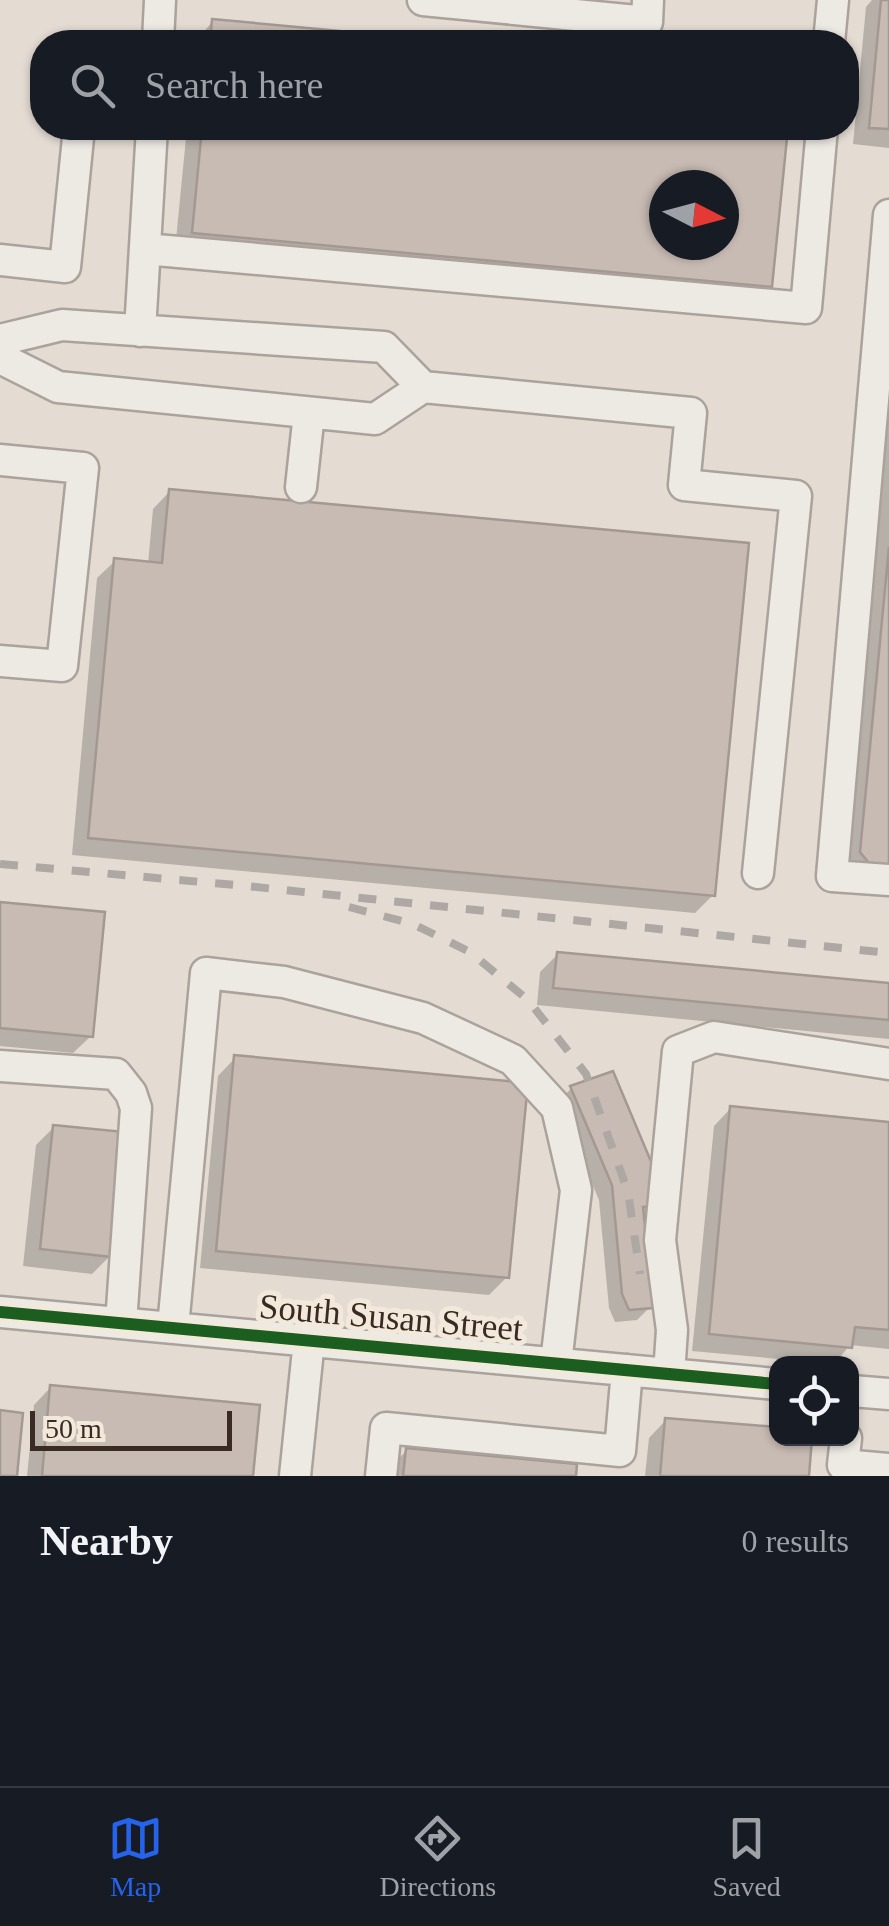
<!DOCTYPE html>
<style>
body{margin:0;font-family:"Times New Roman",serif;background:#242831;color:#f1f3f6}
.controls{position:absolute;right:30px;bottom:30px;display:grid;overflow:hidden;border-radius:20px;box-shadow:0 2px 8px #0004}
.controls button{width:90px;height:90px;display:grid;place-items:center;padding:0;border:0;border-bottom:2px solid #363941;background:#171b24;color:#f1f3f6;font:50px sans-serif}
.compass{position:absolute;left:649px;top:170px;width:90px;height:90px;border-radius:50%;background:#171b24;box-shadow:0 2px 8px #0004;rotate:96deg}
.scale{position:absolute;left:30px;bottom:25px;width:202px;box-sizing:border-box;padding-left:10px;border:5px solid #392b23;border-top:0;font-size:28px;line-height:35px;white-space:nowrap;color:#392b23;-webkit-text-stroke:8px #f3e9db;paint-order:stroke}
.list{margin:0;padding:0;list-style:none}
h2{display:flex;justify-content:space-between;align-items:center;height:130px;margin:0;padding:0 40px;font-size:42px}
h2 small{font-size:32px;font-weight:400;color:#9ea1a6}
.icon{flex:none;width:55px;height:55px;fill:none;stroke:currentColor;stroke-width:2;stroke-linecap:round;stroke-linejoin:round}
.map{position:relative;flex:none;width:889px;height:1476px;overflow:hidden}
.search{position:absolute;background:#171b24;box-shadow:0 2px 8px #0004;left:30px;right:30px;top:30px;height:110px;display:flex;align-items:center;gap:25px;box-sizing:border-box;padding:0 35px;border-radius:40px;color:#9ea1a6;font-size:38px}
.sheet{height:310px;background:#171b24}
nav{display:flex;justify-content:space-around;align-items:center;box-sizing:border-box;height:140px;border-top:2px solid #363941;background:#171b24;font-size:28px;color:#9ea1a6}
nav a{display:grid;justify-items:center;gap:5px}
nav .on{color:#2563eb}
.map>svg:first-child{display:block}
.shadow{fill:#0003;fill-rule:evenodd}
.building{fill:#c8bbb4;stroke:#a49892;stroke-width:2.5;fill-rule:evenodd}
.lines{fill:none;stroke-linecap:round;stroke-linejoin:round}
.minor-casing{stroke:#aaa29b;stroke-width:35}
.minor{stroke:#ede9e3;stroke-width:30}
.rail{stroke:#ada8a3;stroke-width:8;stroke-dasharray:18 18;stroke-linecap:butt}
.cycleway-casing{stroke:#f3e9db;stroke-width:19}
.cycleway{stroke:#1b5e20;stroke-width:12}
.labels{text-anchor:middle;stroke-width:10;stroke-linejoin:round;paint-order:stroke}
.street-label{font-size:35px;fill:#392b23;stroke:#f3e9db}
</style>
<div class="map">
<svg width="889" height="1476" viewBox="0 0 889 1476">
<rect width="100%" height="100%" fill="#e4dcd3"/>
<path class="shadow" d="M872,0H889V148L853,144L866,7Z
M213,21L432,42H195Z
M187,128H785L770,286L752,304L175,250ZM664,185H724V245H664Z
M889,390V884L844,870Z
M170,491L713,895L695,913L72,855L97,578L115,561L148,564L153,509Z
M0,905L91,1036L73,1053L0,1046Z
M558,954L889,986V1039L537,1005L540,972Z
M235,1058L507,1277L489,1295L200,1268L218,1076Z
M572,1088L656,1205L642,1219L650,1307L637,1320L615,1322L609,1308L599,1200L558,1101Z
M731,1108L889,1124V1349L850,1345L834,1364L692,1351L714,1126Z
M54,1127L110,1256L92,1274L23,1266L36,1145Z
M51,1387L251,1476H27L34,1405Z
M666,1420L776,1430V1438L807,1476H645L649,1438Z
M407,1450L573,1476H388L389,1468Z"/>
<path class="building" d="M881,0H889V129L869,128Z
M212,19L458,42H210Z
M202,128H788L772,287L192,233ZM664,185H724V245H664Z
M169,489L749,543L715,896L88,838L114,558L162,563Z
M889,547V865L869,863L860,852Z
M0,902L105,912L93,1037L0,1028Z
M557,952L889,983V1020L553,988Z
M234,1055L528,1083L509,1278L216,1251Z
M613,1071L655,1171L659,1206L643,1207L653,1308L629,1310L622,1294L612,1185L570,1086Z
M730,1106L889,1122V1330L855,1327L852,1348L709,1334Z
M53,1125L125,1132L112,1257L40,1249Z
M50,1385L260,1405L253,1476H42Z
M0,1410L23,1413L17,1476H0Z
M665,1418L776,1427V1438H812L809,1476H660Z
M406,1448L577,1464L576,1476H403Z"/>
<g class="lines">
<defs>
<path id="minor" d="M423,0L647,22L648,0
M158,42L160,0
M829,42L833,0
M889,215L832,876L889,880
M145,249L806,308L822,128
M0,260L65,267L79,128
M140,331L152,128
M0,340L62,325L384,347L423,387L375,419L58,387L0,358
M423,387L691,413L684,485L796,496L758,873
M0,460L83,468L62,666L0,661
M301,487L309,413
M0,1066L116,1074L131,1093L136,1108L121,1323
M0,1312L776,1384
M173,1327L206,973L284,982L423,1018L513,1060L557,1108L576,1190L556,1363
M669,1374L672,1330L660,1240L678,1051L714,1037L889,1064
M852,1391L889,1394
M846,1438L843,1465L889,1469
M295,1476L309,1340
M381,1476L386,1428L620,1451L627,1370"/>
</defs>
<use href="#minor" class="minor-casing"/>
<use href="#minor" class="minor"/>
<path class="rail" d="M0,864L246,886L889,953
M349,907L413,924L470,952L528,1000L586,1074L628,1192L640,1274"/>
<defs>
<path id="cycleway" d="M0,1312L776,1384"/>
</defs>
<use href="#cycleway" class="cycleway-casing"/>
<use href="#cycleway" class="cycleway"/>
</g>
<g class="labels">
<g class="street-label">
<text transform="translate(391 1317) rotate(5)" y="12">South Susan Street</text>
</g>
</g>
</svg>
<div class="controls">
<button><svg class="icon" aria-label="locate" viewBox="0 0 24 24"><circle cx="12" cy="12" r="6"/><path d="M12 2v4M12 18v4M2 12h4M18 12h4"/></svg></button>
</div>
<svg class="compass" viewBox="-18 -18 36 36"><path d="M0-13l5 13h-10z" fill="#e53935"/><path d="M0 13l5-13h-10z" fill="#9ea1a6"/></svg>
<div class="scale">50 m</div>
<div class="search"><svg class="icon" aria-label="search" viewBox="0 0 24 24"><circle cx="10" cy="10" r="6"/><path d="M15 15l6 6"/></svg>Search here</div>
</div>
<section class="sheet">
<h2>Nearby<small>0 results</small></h2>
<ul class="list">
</ul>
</section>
<nav>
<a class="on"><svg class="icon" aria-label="map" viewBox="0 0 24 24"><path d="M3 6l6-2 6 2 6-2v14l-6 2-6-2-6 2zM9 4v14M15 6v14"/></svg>Map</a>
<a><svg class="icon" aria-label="directions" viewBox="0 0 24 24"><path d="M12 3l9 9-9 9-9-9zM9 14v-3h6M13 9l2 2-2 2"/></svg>Directions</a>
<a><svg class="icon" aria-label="saved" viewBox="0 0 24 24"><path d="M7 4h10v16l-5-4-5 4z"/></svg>Saved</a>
</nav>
